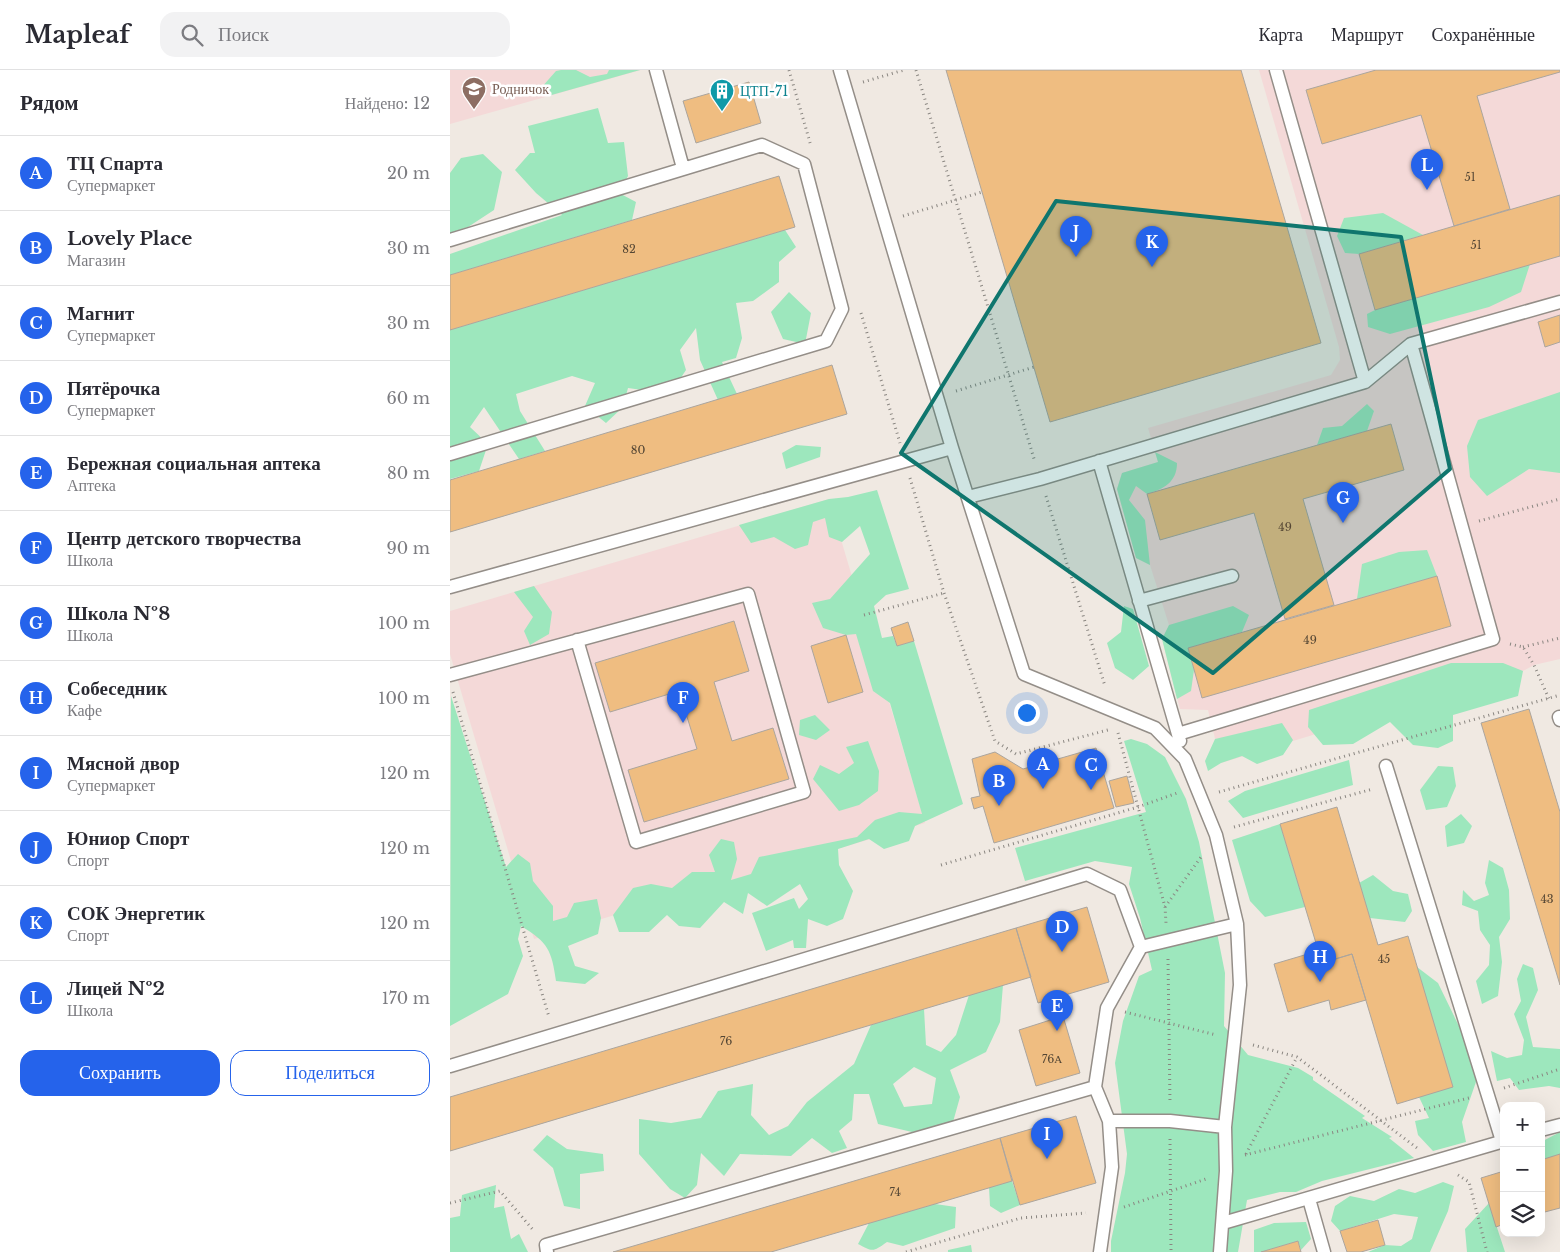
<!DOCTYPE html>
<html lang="ru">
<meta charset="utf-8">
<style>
body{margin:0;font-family:"Libre Baskerville",serif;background:#f2f2f3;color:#2b2b33}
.controls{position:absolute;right:15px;bottom:15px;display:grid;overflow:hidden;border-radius:10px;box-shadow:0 5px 20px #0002}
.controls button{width:45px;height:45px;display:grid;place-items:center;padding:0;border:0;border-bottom:1px solid #e1e1e2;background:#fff;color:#2b2b33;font:25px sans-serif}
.you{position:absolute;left:576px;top:642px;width:18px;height:18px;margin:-12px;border:4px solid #fff;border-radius:50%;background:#1a73e8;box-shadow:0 0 0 8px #1a73e833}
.badge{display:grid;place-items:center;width:32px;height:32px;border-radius:50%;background:#2563eb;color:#fff;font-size:16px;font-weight:700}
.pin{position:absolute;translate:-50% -41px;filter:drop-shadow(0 1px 2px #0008)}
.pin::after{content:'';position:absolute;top:26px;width:18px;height:15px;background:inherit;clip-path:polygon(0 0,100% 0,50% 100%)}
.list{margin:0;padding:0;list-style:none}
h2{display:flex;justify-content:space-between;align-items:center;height:65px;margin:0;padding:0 20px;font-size:21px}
h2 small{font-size:16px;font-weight:400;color:#7c7c81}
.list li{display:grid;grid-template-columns:32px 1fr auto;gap:15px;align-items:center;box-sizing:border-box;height:75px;padding:0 20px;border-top:1px solid #e1e1e2}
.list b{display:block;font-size:19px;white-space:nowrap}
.list p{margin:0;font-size:16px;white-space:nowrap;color:#7c7c81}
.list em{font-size:16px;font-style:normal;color:#7c7c81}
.actions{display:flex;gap:10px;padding:15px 20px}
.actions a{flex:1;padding:11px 0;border:1px solid #2563eb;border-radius:15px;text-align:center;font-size:18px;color:#2563eb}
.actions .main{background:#2563eb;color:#fff}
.icon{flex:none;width:28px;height:28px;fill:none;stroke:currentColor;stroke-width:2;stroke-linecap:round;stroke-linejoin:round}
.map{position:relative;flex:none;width:1110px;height:1182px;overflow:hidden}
header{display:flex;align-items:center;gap:30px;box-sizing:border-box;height:70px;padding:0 25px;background:#fff;border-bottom:1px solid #e1e1e2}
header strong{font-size:24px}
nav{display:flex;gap:28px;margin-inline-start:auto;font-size:18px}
.search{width:350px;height:45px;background:#f2f2f3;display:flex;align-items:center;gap:12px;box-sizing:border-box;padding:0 18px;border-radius:15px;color:#7c7c81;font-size:19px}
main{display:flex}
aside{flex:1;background:#fff}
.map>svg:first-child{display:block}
.education{fill:#f4d9d8}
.green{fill:#9de7bd;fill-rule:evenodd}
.building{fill:#efbd81;stroke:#aba59e}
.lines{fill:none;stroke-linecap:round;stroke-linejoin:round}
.lane-casing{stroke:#948e88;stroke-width:15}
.path{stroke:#8a8681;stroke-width:3;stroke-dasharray:1 4;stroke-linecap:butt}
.lane{stroke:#fff;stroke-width:12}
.marked{fill:#0f766e;fill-opacity:0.2;stroke:#0f766e;stroke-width:4;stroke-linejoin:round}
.labels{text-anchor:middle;stroke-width:5;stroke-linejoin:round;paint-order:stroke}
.number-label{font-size:11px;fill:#544634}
.education-label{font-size:14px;fill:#785e54;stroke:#fff;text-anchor:start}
.culture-label{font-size:14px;fill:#0d838f;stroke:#fff;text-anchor:start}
</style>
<header>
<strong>Mapleaf</strong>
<div class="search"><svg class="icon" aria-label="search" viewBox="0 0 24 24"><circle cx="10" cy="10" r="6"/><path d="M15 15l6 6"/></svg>Поиск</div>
<nav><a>Карта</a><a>Маршрут</a><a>Сохранённые</a></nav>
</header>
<main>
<aside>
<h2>Рядом<small>Найдено: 12</small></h2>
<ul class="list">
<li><span class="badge">A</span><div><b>ТЦ Спарта</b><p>Супермаркет</p></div><em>20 m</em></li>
<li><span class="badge">B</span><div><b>Lovely Place</b><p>Магазин</p></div><em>30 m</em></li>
<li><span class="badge">C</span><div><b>Магнит</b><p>Супермаркет</p></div><em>30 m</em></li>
<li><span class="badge">D</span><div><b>Пятёрочка</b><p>Супермаркет</p></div><em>60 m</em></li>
<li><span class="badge">E</span><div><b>Бережная социальная аптека</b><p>Аптека</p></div><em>80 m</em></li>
<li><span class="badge">F</span><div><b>Центр детского творчества</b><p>Школа</p></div><em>90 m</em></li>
<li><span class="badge">G</span><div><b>Школа №8</b><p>Школа</p></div><em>100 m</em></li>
<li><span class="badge">H</span><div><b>Собеседник</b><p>Кафе</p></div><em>100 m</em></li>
<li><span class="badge">I</span><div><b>Мясной двор</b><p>Супермаркет</p></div><em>120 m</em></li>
<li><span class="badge">J</span><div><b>Юниор Спорт</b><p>Спорт</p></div><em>120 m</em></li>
<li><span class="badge">K</span><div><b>СОК Энергетик</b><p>Спорт</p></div><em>120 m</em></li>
<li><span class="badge">L</span><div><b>Лицей №2</b><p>Школа</p></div><em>170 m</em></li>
</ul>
<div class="actions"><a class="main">Сохранить</a><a>Поделиться</a></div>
</aside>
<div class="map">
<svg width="1110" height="1182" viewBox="0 0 1110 1182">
<rect width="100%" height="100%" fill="#f0e9e2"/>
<path class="education" d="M0,0H191L0,54Z
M809,0H1110V589L1084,595L1073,601L771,693L758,640L730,639L712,569L719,555L700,495L686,488L667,419L672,403L708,392L698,358L881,305L890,290L889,277Z
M379,429L475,753L84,869L0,584V541Z"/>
<path class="green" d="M111,0H126L140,7L157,4L159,0H190L98,26L91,18L106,1Z
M148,38L158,73L174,72L178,106L169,123L186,132L182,150L0,205V184L112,145L86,123L65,100L80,83H85L78,56Z
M33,84L52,102L44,140L18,157L0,163V103L11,88Z
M933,143L973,165L909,184L895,183L887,166L894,148Z
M335,160L346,177L329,192V212L303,231L286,233L292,268L286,288L272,292L287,324L268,330L250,290L246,258L230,280L236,300L220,324L178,318L173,337L156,353L135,336L145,313L122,306L66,324L70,341L95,381L69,389L34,337L20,357L38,374L29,401L0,409V260Z
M1080,194L1071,222L1039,237L940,264L918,257L917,244L925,240Z
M339,222L361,243L355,274L333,269L321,242Z
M1110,322V403L1079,399L1037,426L1020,407L1017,376L1028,350Z
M917,334L924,341L917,361L867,375L873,358L892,356Z
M346,375L371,377L370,387L336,399L332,383Z
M705,382L727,393C727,412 714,419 697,424L686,416L679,430L695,450L700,495L686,488L667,419L672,403L708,392Z
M427,420L459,519L436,525L424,536L432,568L443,566L447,576L464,571L513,734L465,756L459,771L434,779L419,769L388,779L389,795L403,821L393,849L377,856L358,849L356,878H344L343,870L316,881L302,843L344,828L349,839L358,829L350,814L317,836L298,823L293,844L274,832L250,858L229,856L217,845L199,862H169L163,845L183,818L201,814L222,818L242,802H265L259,785L271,769L284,772L287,789L281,810L301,804L309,787L407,767L425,750L449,742L472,744L440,633L423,621L406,564L396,565L373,558L362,533L380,529L420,484L410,456L392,472L379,467L375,448L363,452L358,475L345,479L324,467L301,473L289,455L379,429L398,427Z
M977,480L987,506L907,529L912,494L949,482Z
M84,516L102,542L99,564L80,575L74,561L83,547L64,522Z
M674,536L683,539L699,596L683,610L665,598L657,573L671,562Z
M783,536L799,545L792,562L738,578L744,600L741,621L727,629L712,569L719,555Z
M1001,593H1053L1073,601L1068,626L1003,645V671L988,678L963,675L940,652L903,674L873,675L858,657L859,640Z
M1,626L56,797L68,784L80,793L83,811L103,836V851L117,847L124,833L147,829L151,848L148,864L118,876L125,896L149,903L135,914L106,911C102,881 98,872 71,856L68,869L73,886L58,924L0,956Z
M365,645L380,660L366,670L349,665L350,650Z
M832,653L843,670L833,685L807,694L792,686L771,693L758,701L755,691L765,669Z
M681,669L697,674L715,687L736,729L749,772L775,903L774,956L798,985L848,998L863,1007V1010L915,1046L912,1048L942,1067L939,1068L964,1088L872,1111L846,1122H830L797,1130L788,1182H661V1171L675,1103L677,1084L665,993L673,951L689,906L702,900L690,848L679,814L682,797L645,791L575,811L565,778L696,742L674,671Z
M418,671L429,701L428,721L409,735L389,741L363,709L370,695L389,704L404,693L396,677Z
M899,690L903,715L793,748L778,731L795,721Z
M988,696L1003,697L1006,716L997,737L976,740L970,720Z
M1011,744L1022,756L1014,773L997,777L995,756Z
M830,754L855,837L815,847L800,831L782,770Z
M1039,790L1053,798L1059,820L1060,849L1049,867L1052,892L1048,926L1032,934L1026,911L1039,895L1040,875L1030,860L1028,841L1012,835L1013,820L1024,831L1039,825L1035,813Z
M923,805L943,821L958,824L962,841L955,852L920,848L909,813Z
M1073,894L1083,898L1088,920L1076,947L1083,977L1110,979V1018L1099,1016L1069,1020L1060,1008L1047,1011L1041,981L1057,988L1072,985L1074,970L1064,944L1071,931L1067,909Z
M967,897L988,913L1022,983L1027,1009L1012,1052L1016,1072L983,1081L968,1065L965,1051L979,1048L969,1027Z
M553,915L550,952L536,982L500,1000L510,1027L503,1052L462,1062L428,1054L419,1024H404L402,1050L389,1061L397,1078L382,1083L362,1068L341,1086L290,1084L274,1106L251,1083L247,1115L235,1128L220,1119L189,1084V1049L221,1053L251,1048L268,1021L303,1014L301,1045L319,1065L338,1056L357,1032L404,994L421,955L474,939L476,975L491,982L506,965L519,925ZM464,997L486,1008L482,1034L454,1037L443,1014Z
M1110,1062V1084L1091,1090V1072Z
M97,1065L117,1079L153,1084L154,1101L130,1104V1139L114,1136L103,1098L83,1080Z
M562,1111L570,1135L551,1143L540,1136L539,1117Z
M993,1112L1004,1116L998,1141L980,1182H918L935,1175L951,1176L962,1169L968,1147L944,1144L890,1161L881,1151L885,1136L900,1126L924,1131L949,1119L965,1123Z
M46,1115L44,1138L54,1136L61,1169L69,1164L78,1182H0V1148L10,1146L12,1125Z
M1039,1133L1055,1182H1017L1015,1159Z
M485,1134L506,1137L505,1158L453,1176L437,1172C423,1182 423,1182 408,1174L419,1153Z
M856,1152L861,1169L851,1180L848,1171L811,1182H804V1160L824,1153Z
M521,1175L522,1182H498V1180Z"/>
<path class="building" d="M496,0H791L871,273L600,352Z
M926,0H1110V2L1027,26L1060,139L1004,156L971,45L872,74L856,20Z
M299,12L311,53L246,73L233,31Z
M329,106L345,157L0,260V205Z
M1110,125V186L925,240L909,184Z
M1110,245V272L1095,277L1088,252Z
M382,295L397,344L0,462V410Z
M941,354L954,400L853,429L884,535L835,549L804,443L710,470L697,424Z
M987,506L1001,556L752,628L738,578Z
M284,551L299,601L264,612L282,671L323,658L339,709L194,752L178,700L247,679L229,621L160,642L145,593Z
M458,552L464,571L447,576L441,558Z
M396,565L413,622L378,633L361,576Z
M1079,639L1110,742V915L1031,653Z
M646,678L664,738L544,773L533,736L524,739L521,728L530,726L522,689L545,682L573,699Z
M677,706L684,733L666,737L659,711Z
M887,737L928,875L958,866L1003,1017L947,1034L902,884L872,893L830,754Z
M637,837L659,912L588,933L566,858Z
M566,858L581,907L0,1081V1027Z
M868,881L872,893L902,884L916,930L881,940L879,930L838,942L824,894Z
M613,946L630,1003L586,1016L569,960Z
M626,1046L646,1113L570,1135L550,1068Z
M550,1068L562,1111L485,1134L321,1182H163Z
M1110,1084V1138L1091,1143V1090Z
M1054,1101V1154L1046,1157L1031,1108Z
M928,1150L935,1175L911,1182H897L890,1161Z
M848,1171L851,1182H811Z"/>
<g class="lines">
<defs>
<path id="lane" d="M206,0L233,98
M390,0L502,378L574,604L705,658L735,689L766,765L787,854L790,915L775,1057L776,1101L770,1182
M826,0L915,312
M0,170L312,75L354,94L392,239L376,271L0,384
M649,391L730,671
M518,427L590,409L915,312L961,274L1110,232
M0,517L502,378
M689,531L782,506
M0,605L298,524L354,722L186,772L127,570
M1109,647L1110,650
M728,664L1043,569L961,274
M936,696L1052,1071
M691,877L787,854
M0,996L637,804L670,820L691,877L657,938L645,1017L659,1051L662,1097L650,1182
M659,1051H720L775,1057
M1091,1060L1110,1055
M859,1129L874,1182
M773,1153L1054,1071
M97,1182L96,1175L645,1017"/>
</defs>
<use href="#lane" class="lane-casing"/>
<path class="path" d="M339,0L361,76
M466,0L585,392
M413,12L454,0
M453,146L532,122
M411,243L450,373
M506,321L584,297
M460,408L494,523L545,671L566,684L658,660
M596,426L655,616
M1029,451L1110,429
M414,545L494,523
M1060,574L1073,577L1084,595L1099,629
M1073,577L1110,568
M3,622L99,947
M668,663L715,837L716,853
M769,722L1110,625
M784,757L923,719
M491,795L688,737L730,722
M715,837L751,787
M718,889L720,1033
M675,942L766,965
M803,975L847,987L967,1078
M1054,1018L1110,999
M720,1069L721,1182
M796,1084L847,987
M795,1085L1019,1028
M1008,1105L1019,1112L1037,1182
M0,1133L50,1121L84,1161
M674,1137L756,1109
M456,1182L571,1148L636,1143"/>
<use href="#lane" class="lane"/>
</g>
<path class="marked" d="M606,131L951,167L1000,399L763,603L451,383Z"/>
<defs>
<symbol id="school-pin" viewBox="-11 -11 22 30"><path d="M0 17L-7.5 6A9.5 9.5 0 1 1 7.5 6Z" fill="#8d6e63" stroke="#fff"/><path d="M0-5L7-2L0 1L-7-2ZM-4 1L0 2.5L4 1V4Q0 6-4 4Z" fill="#fff"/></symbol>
<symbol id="building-pin" viewBox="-11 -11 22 30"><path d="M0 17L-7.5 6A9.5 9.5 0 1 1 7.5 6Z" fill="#0f9aa8" stroke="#fff"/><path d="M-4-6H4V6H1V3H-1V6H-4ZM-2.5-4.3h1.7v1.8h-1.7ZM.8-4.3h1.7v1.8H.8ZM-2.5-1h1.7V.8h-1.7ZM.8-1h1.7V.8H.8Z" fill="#fff"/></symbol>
</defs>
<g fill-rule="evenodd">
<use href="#school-pin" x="10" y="5" width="28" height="38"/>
<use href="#building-pin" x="258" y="7" width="28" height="38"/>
</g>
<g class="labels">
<g class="number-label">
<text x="1020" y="111">51</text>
<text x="1026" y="179">51</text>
<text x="179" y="183">82</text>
<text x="188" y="384">80</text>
<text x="835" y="461">49</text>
<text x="860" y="574">49</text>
<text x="1097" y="833">43</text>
<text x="934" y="893">45</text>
<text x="276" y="975">76</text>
<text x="602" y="993">76А</text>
<text x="445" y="1126">74</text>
</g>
<g class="education-label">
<text x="42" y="24">Родничок</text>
</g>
<g class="culture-label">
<text x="290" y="26">ЦТП-71</text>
</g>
</g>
</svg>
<div class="controls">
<button>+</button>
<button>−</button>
<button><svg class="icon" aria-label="layers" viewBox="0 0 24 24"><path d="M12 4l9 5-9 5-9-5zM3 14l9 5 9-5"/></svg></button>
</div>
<div class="you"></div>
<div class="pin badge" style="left:593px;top:719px">A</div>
<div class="pin badge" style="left:549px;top:736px">B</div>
<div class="pin badge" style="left:641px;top:720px">C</div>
<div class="pin badge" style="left:612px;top:882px">D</div>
<div class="pin badge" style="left:607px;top:961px">E</div>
<div class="pin badge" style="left:233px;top:653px">F</div>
<div class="pin badge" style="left:893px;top:453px">G</div>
<div class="pin badge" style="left:870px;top:912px">H</div>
<div class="pin badge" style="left:597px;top:1089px">I</div>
<div class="pin badge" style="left:626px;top:187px">J</div>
<div class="pin badge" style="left:702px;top:197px">K</div>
<div class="pin badge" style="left:977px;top:120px">L</div>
</div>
</main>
